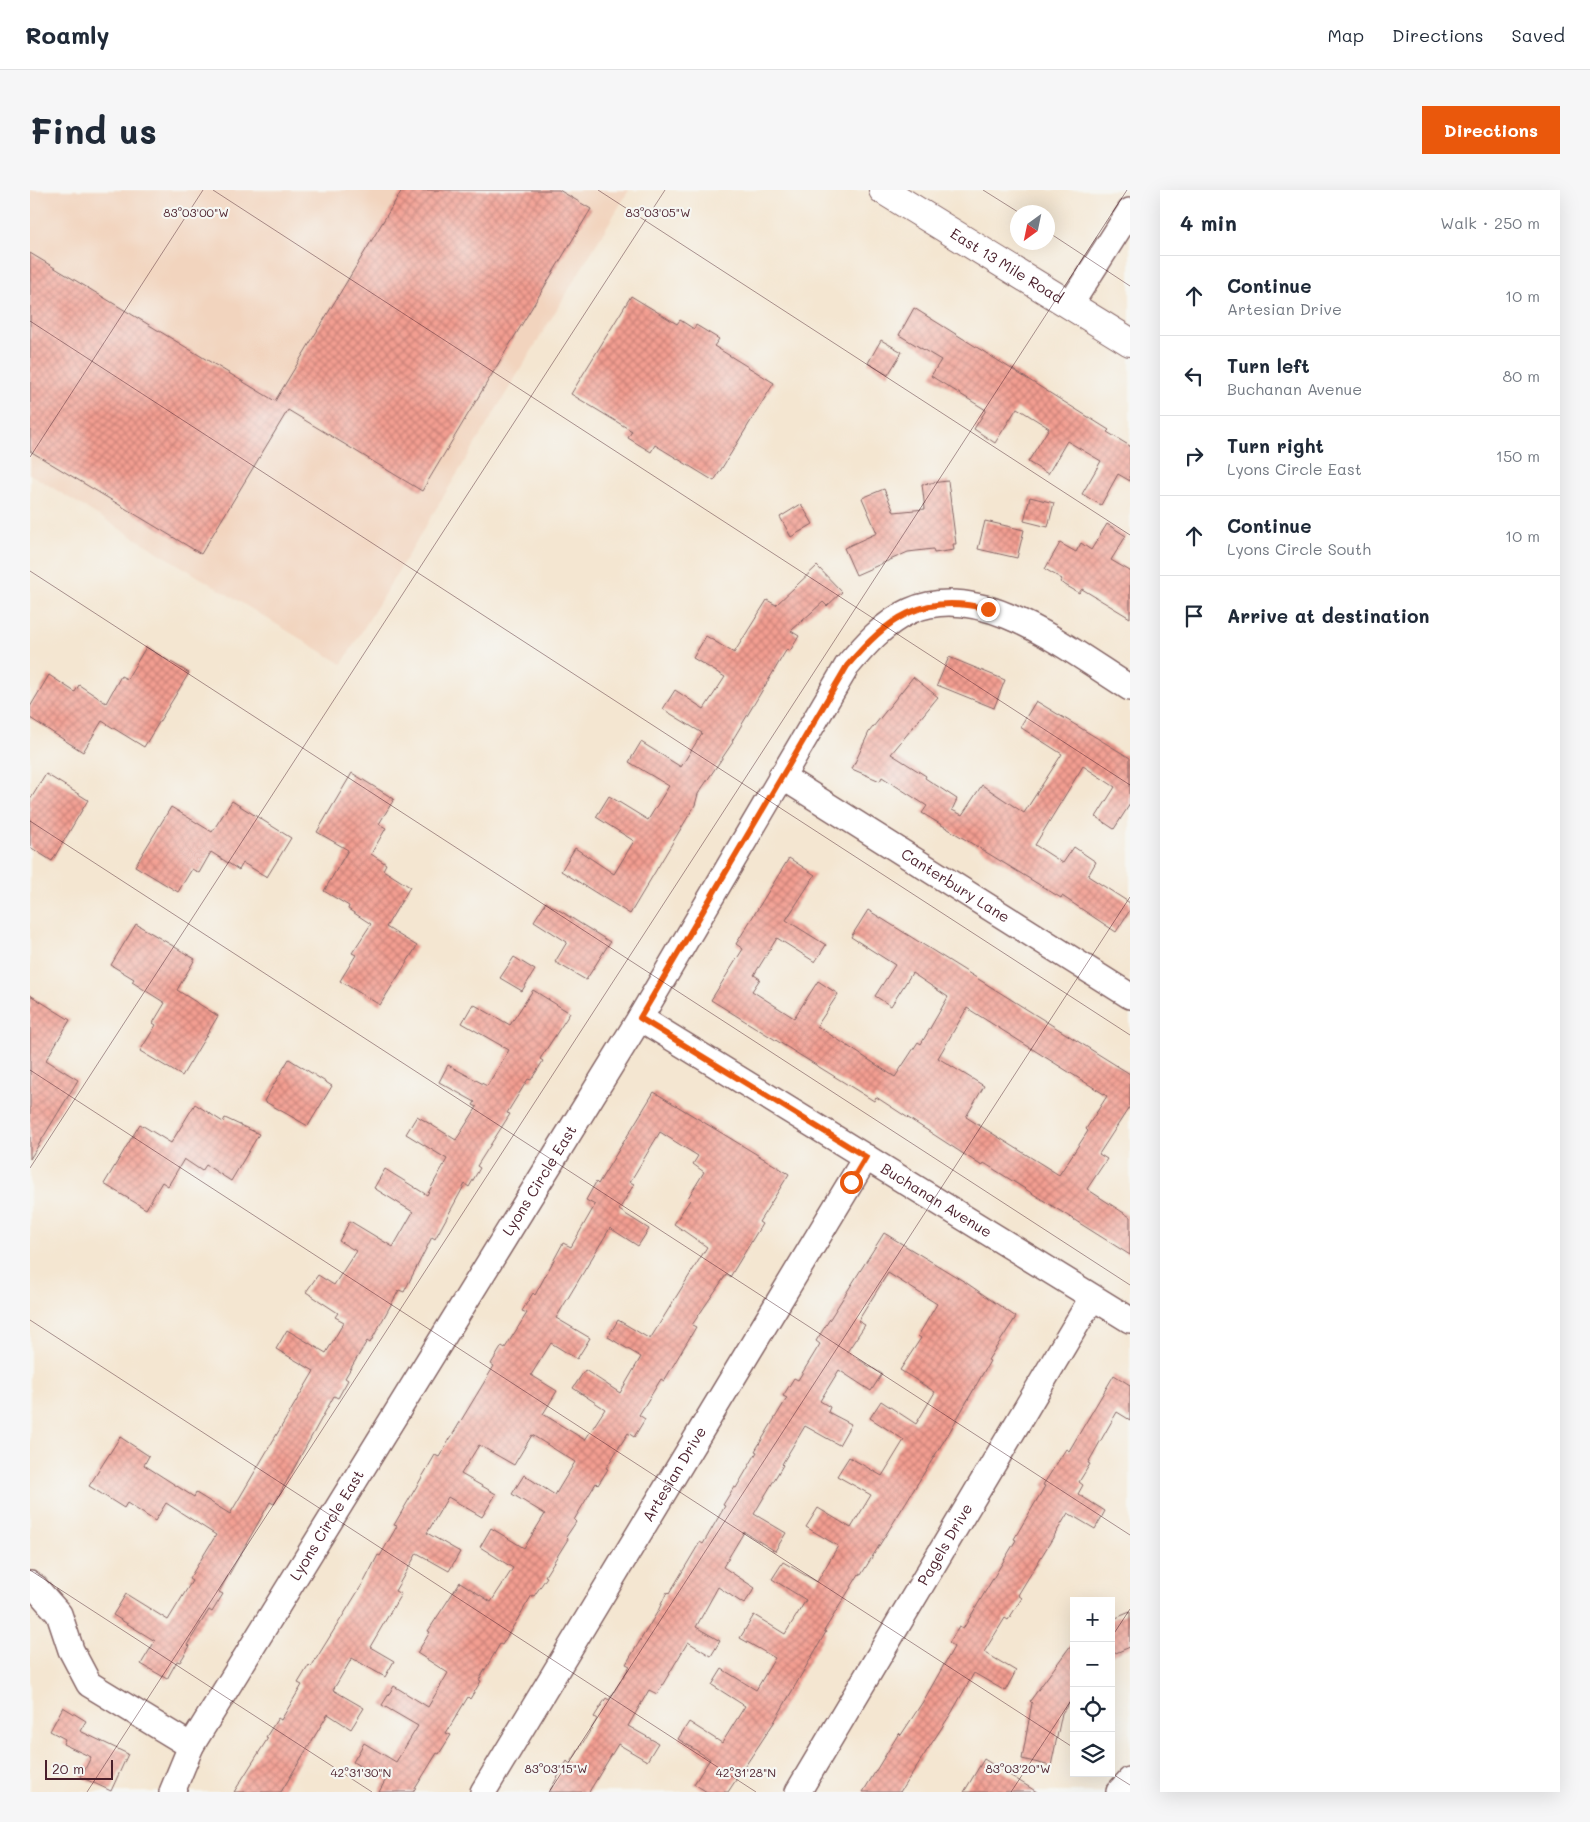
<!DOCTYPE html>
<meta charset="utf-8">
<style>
body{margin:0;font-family:Mali,sans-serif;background:#f6f6f7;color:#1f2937}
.controls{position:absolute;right:15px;bottom:15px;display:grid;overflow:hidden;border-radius:0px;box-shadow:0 5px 20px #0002}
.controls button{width:45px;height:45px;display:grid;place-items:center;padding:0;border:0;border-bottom:1px solid #e0e1e3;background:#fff;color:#1f2937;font:25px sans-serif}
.compass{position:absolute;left:980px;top:15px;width:45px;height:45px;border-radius:50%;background:#fff;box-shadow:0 5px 20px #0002;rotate:213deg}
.scale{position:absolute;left:15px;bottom:12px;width:68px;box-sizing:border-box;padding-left:5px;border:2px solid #4a1f2b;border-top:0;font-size:14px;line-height:18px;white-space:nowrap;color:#4a1f2b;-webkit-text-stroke:4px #f6f6f2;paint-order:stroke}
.stop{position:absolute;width:15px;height:15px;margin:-11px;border:4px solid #ea580c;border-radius:50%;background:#fff}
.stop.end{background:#ea580c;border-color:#fff;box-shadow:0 1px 5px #0008}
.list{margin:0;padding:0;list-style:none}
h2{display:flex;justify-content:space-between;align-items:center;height:65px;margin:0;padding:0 20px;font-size:21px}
h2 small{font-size:16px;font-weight:400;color:#747a83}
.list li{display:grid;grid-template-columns:32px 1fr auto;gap:15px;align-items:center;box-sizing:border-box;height:80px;padding:0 20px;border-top:1px solid #e0e1e3}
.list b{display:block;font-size:19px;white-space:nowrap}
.list p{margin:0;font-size:16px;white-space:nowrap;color:#747a83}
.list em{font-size:16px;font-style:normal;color:#747a83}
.icon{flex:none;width:28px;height:28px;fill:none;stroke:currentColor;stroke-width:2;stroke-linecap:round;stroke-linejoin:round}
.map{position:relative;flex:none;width:1100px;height:1602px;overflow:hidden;border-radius:0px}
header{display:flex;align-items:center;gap:30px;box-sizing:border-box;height:70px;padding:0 25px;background:#fff;border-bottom:1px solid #e0e1e3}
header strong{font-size:24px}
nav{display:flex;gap:28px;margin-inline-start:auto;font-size:18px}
.intro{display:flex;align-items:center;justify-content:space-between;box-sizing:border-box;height:120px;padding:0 30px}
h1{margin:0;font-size:35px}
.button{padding:12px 22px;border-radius:0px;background:#ea580c;color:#fff;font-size:18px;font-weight:700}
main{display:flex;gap:30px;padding:0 30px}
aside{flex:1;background:#fff;border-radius:0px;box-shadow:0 5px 20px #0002}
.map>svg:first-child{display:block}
.built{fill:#f2d4be}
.building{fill:url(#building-cross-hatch);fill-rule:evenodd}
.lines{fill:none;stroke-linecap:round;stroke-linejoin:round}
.street-casing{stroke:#866565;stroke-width:28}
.secondary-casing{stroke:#866565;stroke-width:30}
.street{stroke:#fff;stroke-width:25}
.secondary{stroke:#fff;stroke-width:28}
.route{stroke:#ea580c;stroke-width:6}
.ticks{fill:none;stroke:#4a1f2b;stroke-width:1;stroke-opacity:0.45}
.labels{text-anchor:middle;stroke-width:4.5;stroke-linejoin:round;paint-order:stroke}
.street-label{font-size:15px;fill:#4a1f2b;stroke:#f6f6f2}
.ticks-label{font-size:12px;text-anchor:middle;fill:#4a1f2b;stroke:#f6f6f2;stroke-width:4.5;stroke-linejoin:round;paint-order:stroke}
</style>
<header>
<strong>Roamly</strong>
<nav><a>Map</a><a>Directions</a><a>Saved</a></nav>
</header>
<div class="intro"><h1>Find us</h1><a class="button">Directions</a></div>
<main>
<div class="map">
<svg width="1100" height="1602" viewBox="0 0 1100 1602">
<defs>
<pattern id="building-cross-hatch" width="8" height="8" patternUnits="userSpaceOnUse" patternTransform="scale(1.25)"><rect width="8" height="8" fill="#f39e91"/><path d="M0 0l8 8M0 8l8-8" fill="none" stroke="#c78077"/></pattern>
</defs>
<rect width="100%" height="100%" fill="#f6f6f2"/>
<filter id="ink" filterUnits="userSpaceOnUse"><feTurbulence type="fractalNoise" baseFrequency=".02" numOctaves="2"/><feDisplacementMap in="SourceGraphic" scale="10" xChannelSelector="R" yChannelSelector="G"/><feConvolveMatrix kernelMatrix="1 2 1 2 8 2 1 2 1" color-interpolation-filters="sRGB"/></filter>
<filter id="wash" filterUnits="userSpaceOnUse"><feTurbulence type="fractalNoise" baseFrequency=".0096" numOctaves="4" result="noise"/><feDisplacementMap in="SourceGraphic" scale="20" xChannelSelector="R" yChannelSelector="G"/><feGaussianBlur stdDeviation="1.12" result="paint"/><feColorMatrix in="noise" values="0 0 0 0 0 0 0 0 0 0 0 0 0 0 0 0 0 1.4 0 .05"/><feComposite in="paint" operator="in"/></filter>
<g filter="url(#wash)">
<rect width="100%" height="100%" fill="#f4e6d1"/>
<path class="built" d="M0,0H599L312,474L0,284Z"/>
<g id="blocks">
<path class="building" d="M372,0H529L561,19L392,301L258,220L171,364L0,261V63L245,211Z
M601,106L647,134L650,130L664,139L666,135L689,149L684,156L744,193L684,291L625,255L621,262L598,248L602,241L541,204Z
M884,118L1079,240L1077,242L1100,256V291L1088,284L1071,315L1052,304L1071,271L1037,251L1018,284L998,272L1019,238L987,218L965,253L944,239L956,220L901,186L911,170L869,145Z
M851,150L872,162L858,185L838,173Z
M918,291L926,354H923L924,360L904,363L903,359L878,362L826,385L814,358L847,343L832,308L854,299L864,322L895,319L892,294Z
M1000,307L1024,313L1018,337L994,331Z
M771,314L783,334L761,347L750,327Z
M955,331L994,340L987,368L948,359Z
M1077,334L1096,346L1081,370L1100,381V428L1052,399L1049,403L1030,392L1032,389L1015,379L1030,353L1046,362L1051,353L1061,360Z
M787,376L812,402L797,416L793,412L761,441L769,446L760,461L757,459L702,551L703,552L668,604L665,615L600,724L531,681L545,658L584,684L604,651L566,627L579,606L618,630L639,596L599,572L611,552L651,577L672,543L633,519L645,500L674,519L695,487L663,468L676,446L704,463L737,410L746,415Z
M116,457L159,483L114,557L72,531L53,562L0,528V517L19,485L45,502L49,495L76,513L91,486L97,489Z
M919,467L975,490L964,518L907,495Z
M883,487L908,507L861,564L896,586L895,588L927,609L922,620L932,625L952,595L994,623L1032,564L990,537L1006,511L1100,568V614L1084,639L1066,627L1085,597L1053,576L1005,655L1033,673L1044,657L1066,672L1058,686L1100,713V720L1086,742L1032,706L1031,708L892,623L897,616L852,587L850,591L822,579L839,542Z
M322,583L364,609L349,634L356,638L341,664L356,674L353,680L380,697L356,737L387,756L350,815L310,791L326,765L322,763L341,734L318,719L319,716L294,701L318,660L287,642Z
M16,584L58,610L22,671L0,657V610Z
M202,611L261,648L237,687L213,673L209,680L181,662L169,683L162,679L148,702L105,676L141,617L182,642Z
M759,668L785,685L756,730L796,755L785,772L747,748L724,785L730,789L722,801L764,828L788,791L808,804L787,836L865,887L888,852L891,854L918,807L882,783L861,816L845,806L865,775L821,747L838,720L1100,884V916L1069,964L1077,969L1057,999L1100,1027V1065L954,973L952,976L846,907L844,911L681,810L713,759L706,754ZM937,818L1077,906L1056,939L1058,941L1029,985L936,927L954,896L908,868Z
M516,712L580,752L556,790L525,772L537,752L504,731Z
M106,734L165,769L147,800L188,826L152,886L110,861L126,835L123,833L135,813L102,792L104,789L81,775Z
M484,767L505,780L492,801L470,788Z
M503,800L540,823L510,869L513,871L501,890L498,889L477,923L480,924L447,976L450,978L439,997L435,994L405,1049L402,1047L374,1102L369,1100L340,1153L337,1151L315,1188L318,1190L308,1208L304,1206L244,1314L240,1312L189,1402L193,1404L182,1422L179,1420L157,1455L160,1456L150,1472L147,1471L137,1489L111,1474L125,1451L83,1425L96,1404L138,1430L162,1391L159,1389L186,1345L136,1313L125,1331L97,1313L94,1318L59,1296L90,1247L119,1266L114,1275L164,1307L166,1303L200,1324L284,1181L246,1159L257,1140L296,1163L314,1132L305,1127L308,1123L276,1102L288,1085L304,1095L326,1061L309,1051L320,1031L363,1057L383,1022L344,998L355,979L397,1005L417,969L376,944L387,926L426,950L447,917L443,915L445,912L409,892L418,875L457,896L479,860L432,833L443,814L480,835Z
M0,805L40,830L16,870L48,890L0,969Z
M259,869L302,896L278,936L234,911Z
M624,902L759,984L729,1032L732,1034L700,1087L696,1085L662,1135L666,1137L634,1191L631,1189L609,1225L615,1229L604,1247L598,1243L576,1278L578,1279L568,1295L566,1293L544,1330L546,1332L536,1347L538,1349L515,1386L517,1387L504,1406L502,1405L472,1455L470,1454L449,1490L451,1491L440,1509L438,1507L416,1543L421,1545L409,1564L407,1563L383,1602H349L355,1591L323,1572L334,1553L366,1572L388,1536L352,1515L364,1496L398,1517L418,1483L387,1463L400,1442L398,1441L430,1392L461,1412L483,1378L450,1357L461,1338L494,1358L515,1324L482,1304L494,1285L525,1305L545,1272L502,1245L484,1275L449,1255L431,1284L466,1304L452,1327L418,1307L397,1343L430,1362L419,1381L387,1363L365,1401L371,1404L340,1457L364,1471L355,1487L322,1468L303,1500L334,1518L321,1539L298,1524L251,1602H204L238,1548L236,1547L248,1528L251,1530L272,1495L268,1493L279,1475L281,1477L335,1390L348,1365L350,1366L367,1336L364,1335L398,1277L405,1265L409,1267L464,1176L461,1174L472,1156L475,1158L497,1123L492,1121L503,1103L505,1105L533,1053L541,1057L565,1015L556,1010L566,992L568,994ZM630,942L668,966L663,974L674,982L658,1008L660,1010L644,1034L677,1057L620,1149L588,1130L578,1147L611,1167L590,1203L555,1180L543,1198L575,1219L555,1250L513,1224L527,1201L501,1185L521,1153L547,1169L560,1148L526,1128L580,1038L608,1056L619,1039L589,1020L604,994L600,992Z
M165,914L193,932L195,928L229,944L201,991L176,975L172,981L154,969L138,996L132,992L116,1019L74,994L110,934L141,953Z
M854,1043L935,1092L986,1127L958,1170L960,1171L920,1241L831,1385L829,1384L794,1441L796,1442L743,1534L698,1602H677L664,1594L680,1569L648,1549L659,1532L692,1553L715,1516L682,1495L692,1479L726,1500L745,1468L710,1448L724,1425L755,1444L776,1410L742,1389L753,1372L787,1392L808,1356L776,1337L788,1318L821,1338L841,1305L807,1286L819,1267L852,1286L874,1250L840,1228L851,1211L886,1234L905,1202L870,1180L891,1148L888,1146L907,1114L858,1083L828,1131L835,1135L817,1162L852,1184L841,1201L809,1180L790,1211L800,1217L798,1222L821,1234L809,1255L775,1236L752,1274L753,1275L724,1324L756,1343L745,1361L714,1342L693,1377L725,1398L714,1414L688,1397L666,1437L690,1451L681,1466L658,1452L627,1504L619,1500L598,1536L628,1553L617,1571L588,1554L559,1602H519L537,1571L540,1574L567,1529L564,1527L576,1508L579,1510L600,1476L596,1474L628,1421L637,1402L639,1404L670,1352L673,1354L695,1316L693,1315L704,1297L706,1298L727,1262L725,1261L757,1208L753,1206L764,1188L768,1190L790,1154L786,1151Z
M1084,1185L1100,1195V1230L1087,1222L1058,1273L1060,1274L1049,1292L1053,1295L1048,1304L1075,1321L1065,1339L1038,1323L988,1405L992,1408L978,1430L975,1428L954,1462L986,1481L975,1501L944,1483L922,1522L870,1602H833L869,1543L871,1545L894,1510L924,1457L919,1453L929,1437L933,1439L986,1350L984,1349L1015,1296L1013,1295L1036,1259L1039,1261Z
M1100,1422V1457L1081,1465V1430Z
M1044,1451V1506L1032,1523L1021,1576L992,1569L1002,1513L1000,1511Z
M33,1517L56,1531L50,1541L98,1564L81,1601L51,1587L61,1567L33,1554L35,1549L20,1541Z
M954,1569L1007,1602H934Z"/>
</g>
</g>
<g filter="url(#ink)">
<use href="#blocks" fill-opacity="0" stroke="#866565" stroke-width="1"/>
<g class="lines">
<defs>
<g id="street">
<path d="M1040,115L1100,21"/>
<path id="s1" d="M751,586L1100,806"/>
<path id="s2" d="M610,828L1100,1130"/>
<path d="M0,1394L6,1398L29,1424L41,1460L59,1494L161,1556"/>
<path id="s3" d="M142,1602L161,1556L610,828L817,476C835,455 854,433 880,421C953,389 1040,461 1100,498"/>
<path id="s4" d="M453,1602L836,967"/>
<path id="s5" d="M768,1602L1062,1108"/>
<path d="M1089,1602L1100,1590"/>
</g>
<g id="secondary">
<path id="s6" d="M853,0L1100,152"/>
</g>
</defs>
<use href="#street" class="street-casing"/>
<use href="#secondary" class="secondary-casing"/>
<use href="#street" class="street"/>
<use href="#secondary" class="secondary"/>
</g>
</g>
<g class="lines" filter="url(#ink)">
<path class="route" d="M821,992L836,967L610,828L817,476C858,428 892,402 958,419"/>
</g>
<path class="ticks" d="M183,0L1100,595M568,0L1100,345M953,0L988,22M1018,42L1100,96M0,131L1100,845M0,267L173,0M0,381L1100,1095M0,631L1100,1345M0,880L1044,1558M0,978L635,0M0,1130L726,1602M0,1380L342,1602M1081,1448L1100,1419M1081,1583L1100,1595M57,1602L1097,0M519,1602L1100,707M981,1602L1044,1506"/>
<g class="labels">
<g class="street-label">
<text dy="5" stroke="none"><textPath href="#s6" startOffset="145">East 13 Mile Road</textPath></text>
<text dy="5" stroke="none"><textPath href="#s1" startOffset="206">Canterbury Lane</textPath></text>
<text dy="5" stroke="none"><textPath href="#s3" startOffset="714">Lyons Circle East</textPath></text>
<text dy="5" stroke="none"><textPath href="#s2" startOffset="348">Buchanan Avenue</textPath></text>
<text dy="5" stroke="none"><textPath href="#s4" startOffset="371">Artesian Drive</textPath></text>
<text dy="5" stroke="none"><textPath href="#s3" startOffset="309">Lyons Circle East</textPath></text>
<text dy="5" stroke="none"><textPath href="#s5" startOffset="288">Pagels Drive</textPath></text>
</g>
</g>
<g class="ticks-label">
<text x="166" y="27">83°03'00"W</text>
<text x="628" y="27">83°03'05"W</text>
<text x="526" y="1583">83°03'15"W</text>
<text x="988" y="1583">83°03'20"W</text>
<text x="331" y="1587">42°31'30"N</text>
<text x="716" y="1587">42°31'28"N</text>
</g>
</svg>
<div class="controls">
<button>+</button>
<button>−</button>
<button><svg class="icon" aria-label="locate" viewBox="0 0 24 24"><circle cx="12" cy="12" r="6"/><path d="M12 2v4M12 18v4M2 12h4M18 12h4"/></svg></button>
<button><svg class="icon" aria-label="layers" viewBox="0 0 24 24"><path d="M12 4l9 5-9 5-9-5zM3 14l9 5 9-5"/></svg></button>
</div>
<svg class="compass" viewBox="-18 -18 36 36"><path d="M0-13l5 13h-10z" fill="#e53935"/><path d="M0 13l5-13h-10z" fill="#747a83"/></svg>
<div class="scale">20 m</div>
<div class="stop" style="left:821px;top:992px"></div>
<div class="stop end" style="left:958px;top:419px"></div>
</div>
<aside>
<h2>4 min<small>Walk · 250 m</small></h2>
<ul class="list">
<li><svg class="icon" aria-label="ahead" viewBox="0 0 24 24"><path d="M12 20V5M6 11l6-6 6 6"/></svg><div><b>Continue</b><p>Artesian Drive</p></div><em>10 m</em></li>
<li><svg class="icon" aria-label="left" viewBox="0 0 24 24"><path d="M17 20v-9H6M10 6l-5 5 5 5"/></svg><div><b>Turn left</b><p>Buchanan Avenue</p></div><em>80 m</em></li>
<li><svg class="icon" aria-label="right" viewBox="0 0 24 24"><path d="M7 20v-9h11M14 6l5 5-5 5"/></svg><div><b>Turn right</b><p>Lyons Circle East</p></div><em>150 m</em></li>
<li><svg class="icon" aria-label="ahead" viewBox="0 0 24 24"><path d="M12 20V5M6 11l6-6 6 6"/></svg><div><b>Continue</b><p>Lyons Circle South</p></div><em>10 m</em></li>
<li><svg class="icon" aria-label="arrive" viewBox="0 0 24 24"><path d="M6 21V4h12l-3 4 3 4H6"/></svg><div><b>Arrive at destination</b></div></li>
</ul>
</aside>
</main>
